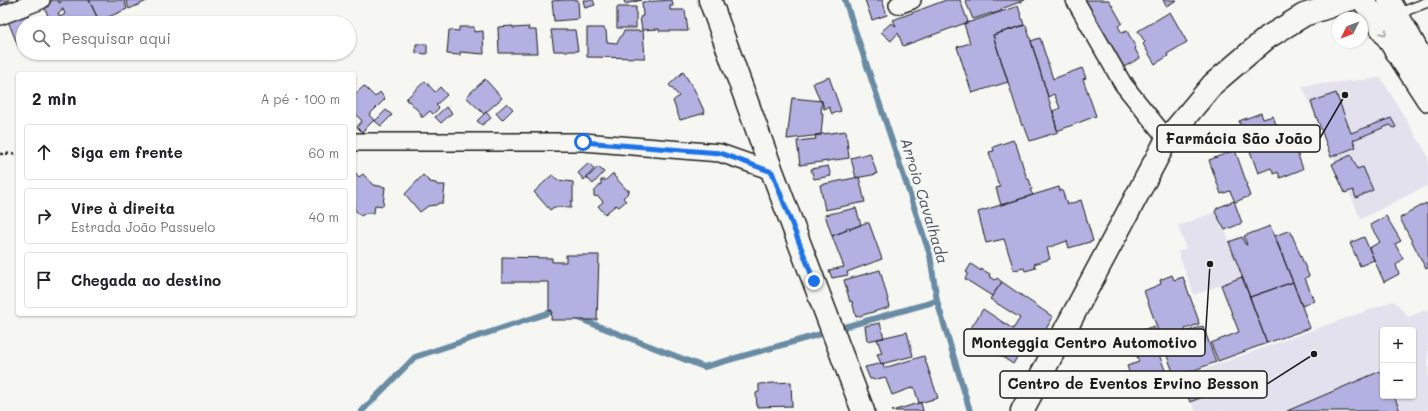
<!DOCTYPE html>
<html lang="pt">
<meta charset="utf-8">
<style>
body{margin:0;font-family:Mali,sans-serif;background:#f6f6f6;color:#202124}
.controls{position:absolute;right:12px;bottom:12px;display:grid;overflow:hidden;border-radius:4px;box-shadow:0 1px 3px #0004}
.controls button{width:36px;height:36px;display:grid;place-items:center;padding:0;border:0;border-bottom:1px solid #e0e0e0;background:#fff;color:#202124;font:20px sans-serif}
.compass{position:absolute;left:1332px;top:12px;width:36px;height:36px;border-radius:50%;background:#fff;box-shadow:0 1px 3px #0004;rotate:227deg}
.stop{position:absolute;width:12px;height:12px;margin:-9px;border:3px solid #1a73e8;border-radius:50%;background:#fff}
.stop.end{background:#1a73e8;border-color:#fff;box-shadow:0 1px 4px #0008}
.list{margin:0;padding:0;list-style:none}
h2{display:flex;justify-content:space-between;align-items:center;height:52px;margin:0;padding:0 16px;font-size:17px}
h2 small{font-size:13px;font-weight:400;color:#757577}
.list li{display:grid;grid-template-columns:26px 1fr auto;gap:12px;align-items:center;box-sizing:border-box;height:56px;margin:0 8px 8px;padding:0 8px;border:1px solid #e0e0e0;border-radius:4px}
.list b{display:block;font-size:15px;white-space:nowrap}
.list p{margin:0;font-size:13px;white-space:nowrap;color:#757577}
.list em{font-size:13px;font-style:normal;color:#757577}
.icon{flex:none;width:22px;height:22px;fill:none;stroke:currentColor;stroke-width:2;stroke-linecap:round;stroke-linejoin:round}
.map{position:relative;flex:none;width:1428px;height:411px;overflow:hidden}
.search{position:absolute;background:#fff;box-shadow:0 1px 3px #0004;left:16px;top:16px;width:340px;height:44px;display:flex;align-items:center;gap:10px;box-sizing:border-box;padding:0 14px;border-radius:22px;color:#757577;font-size:15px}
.panel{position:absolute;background:#fff;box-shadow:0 1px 3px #0004;left:16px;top:72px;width:340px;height:244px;border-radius:4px}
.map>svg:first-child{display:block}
.built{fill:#e2e1ed;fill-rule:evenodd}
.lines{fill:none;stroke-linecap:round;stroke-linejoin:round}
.stream{stroke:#698ca4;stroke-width:6}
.building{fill:#b3b1e2;stroke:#1c1c1c;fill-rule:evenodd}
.service-casing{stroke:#1c1c1c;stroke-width:12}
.minor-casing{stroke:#1c1c1c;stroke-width:20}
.tertiary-casing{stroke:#1c1c1c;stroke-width:25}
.secondary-casing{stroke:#1c1c1c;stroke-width:25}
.path{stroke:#1c1c1c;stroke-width:2.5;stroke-dasharray:3 3;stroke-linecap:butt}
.service{stroke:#f6f6f2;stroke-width:9}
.minor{stroke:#f6f6f2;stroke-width:17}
.tertiary{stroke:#f6f6f2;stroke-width:22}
.secondary{stroke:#f6f6f2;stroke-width:22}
.oneway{stroke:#949492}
.route{stroke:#1a73e8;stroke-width:5}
.labels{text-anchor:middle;stroke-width:3.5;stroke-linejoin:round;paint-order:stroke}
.water-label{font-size:15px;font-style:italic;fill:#435460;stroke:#f6f6f2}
.leader{fill:none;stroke:#1c1c1c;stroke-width:1.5}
.callout-dot{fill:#1c1c1c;stroke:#f6f6f2;stroke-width:1.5}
.callout{fill:#f6f6f2;stroke:#1c1c1c;stroke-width:1.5}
.callout-label{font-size:15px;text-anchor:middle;font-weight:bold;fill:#1c1c1c}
</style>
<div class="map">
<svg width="1428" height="411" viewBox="0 0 1428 411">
<rect width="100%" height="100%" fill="#f6f6f2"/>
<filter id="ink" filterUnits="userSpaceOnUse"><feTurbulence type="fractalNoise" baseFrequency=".025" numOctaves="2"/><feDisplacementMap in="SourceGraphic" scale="8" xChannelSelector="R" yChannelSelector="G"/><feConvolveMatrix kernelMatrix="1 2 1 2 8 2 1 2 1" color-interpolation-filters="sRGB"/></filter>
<g filter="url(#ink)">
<path class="built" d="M1381,78L1428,156V185L1361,219L1302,86Z
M1215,212L1225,230L1242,277L1194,295L1178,252L1186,248L1178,226Z
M1394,301L1408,317L1428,309V411H1196L1177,379ZM1383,330H1413V396H1383Z"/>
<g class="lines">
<path class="stream" d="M845,0L930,255L937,301L970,411
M575,317L704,367L828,332
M837,329L937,301
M362,411L415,357L557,310L559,311"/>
</g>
<path class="building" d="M0,0H10L0,6Z
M54,0H58L59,3L61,2L60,0H89L99,21L95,23H51L43,4ZM62,9H63L65,14L60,17L58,13L62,11Z
M89,0H124L127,9L99,21Z
M126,0H149L129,9Z
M564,0H578L579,19L554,21L552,1Z
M583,0H593L595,5L585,8Z
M624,0H642L625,4Z
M672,0L673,6H670V10H685L688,31H659V29L642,30L640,17L643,16L642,2Z
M865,0H882L887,15L872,20Z
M946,0H960L968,22L903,46L898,33L891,41L881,32L891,23L896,26L893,20Z
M965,0H1025L1001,9L1002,11L992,14V13L973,19Z
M1080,0H1109L1122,23L1118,26L1122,33L1127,31L1136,48L1135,49L1140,58L1122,68Z
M1163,0H1177L1166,6Z
M1018,6L1024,25L993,35L1008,82L972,93L957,47L970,43L964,24Z
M617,7H636V28H617Z
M1170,12L1187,42L1167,54L1168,56L1155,64L1143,44L1145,42L1138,31Z
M28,14L31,23H23V44L18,46L8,21Z
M1026,25L1054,116H1053L1058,132L1030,141L1024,125L1022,126L993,35Z
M513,26V28L529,27L528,30H536L538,53H499L498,27Z
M459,27H474V32L483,31L484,54L460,52V55L447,54L449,30L459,31Z
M587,28H604L606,31L607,42L617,43L624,31H643L645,58L587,57Z
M551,30H575L578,51H554Z
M1040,38L1053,79L1082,68L1086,78L1083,79L1096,116L1057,131L1053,111L1060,108L1054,94L1048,97L1031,41Z
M416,44H427V54L416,53Z
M683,72L694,89L705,113L680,120L673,101L679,96L669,85Z
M829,77L841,111L832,114L829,107L824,109L822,101H820L813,83Z
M1132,77L1136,84L1128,90L1123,83Z
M485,79L502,98L484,114L466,97Z
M425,81L435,92L440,87L447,95L436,105L439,108L433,114L430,111L423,117H421V114L409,101H407L406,99Z
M364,86L375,97L380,92L385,99L369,115L374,120L362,132L357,127L362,121L354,112V95Z
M1336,93L1351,133L1391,118L1396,127L1394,128L1390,125L1353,140L1356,147L1331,157L1311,102Z
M792,98L822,101L821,113H823L821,135L787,139Z
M507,103L513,109L502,120L496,113Z
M446,107L452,113L441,123L435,117Z
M386,110L392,115L381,126L375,121Z
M486,112L491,118L482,125L477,121Z
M1261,113L1263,119L1273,116L1281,139L1291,135L1303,169L1280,178L1278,172L1274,174L1271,168L1258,173L1239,121Z
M846,131L849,158L800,165L797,141L816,139L815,135Z
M1013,140L1015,144H1016L1027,179H1029L1032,189L1030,190L1033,195L1001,205L996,188L1000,187L999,184H998L989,152L994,151L993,147Z
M1235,150L1247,184L1246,185L1250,196L1235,202L1230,191L1221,194L1209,160Z
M870,153L877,174L856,178L851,158Z
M1351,155L1357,169L1363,167L1373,190L1356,198L1353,190L1345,193L1332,164Z
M589,163L594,169L584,180L578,173Z
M828,166L831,176L814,179L811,169Z
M598,167L604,172L593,184L587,178Z
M354,171L359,177L363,174L373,185L385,187L383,206L375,205L374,213H366L361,216L354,209Z
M612,174H614V176L627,190H629V192L623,198L626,201L619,207L616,205L605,214L598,206L603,202L599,197L594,196V192L601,184V180H606Z
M423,175L430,182L436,183L437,185H445L443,203H439L436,205L428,206L420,212L405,194Z
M552,175L558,180L573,182V201H571V208L554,207L550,210L534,192Z
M859,177L865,202L825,210L820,185Z
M1059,187L1060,191L1062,190L1067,205L1081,200L1093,241L1069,248L1067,241L1047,248L1050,259L1034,264L1036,268L1025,271L1024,268L1014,270L1004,239L986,243L978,212Z
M1234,201L1242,223L1225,230L1215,212L1217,208Z
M1426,203L1428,208V268L1426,269L1400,218Z
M856,208L861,225L850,229L849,227L846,228L847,230L832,236L825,215Z
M1386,216L1401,241L1395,244L1403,259L1396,265L1399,274L1384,282L1369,248L1380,242L1370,225Z
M865,223H869L882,259L847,272L848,275L832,278L829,270L844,267L832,236Z
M1270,226L1293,282L1250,297L1229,242L1242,237L1245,244L1247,245L1244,236Z
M1290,230L1309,276L1305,278L1314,301L1302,306L1275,236Z
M1364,237L1374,260L1360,266L1350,243Z
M566,255H599L597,320H551L552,310L549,311V282H502V257L552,258V262H566Z
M971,264L981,271V269L990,274L989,276L995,280L997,278L1002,282L992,296L965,279L968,273L966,272Z
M880,270L890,307L856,317L852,301L850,302L844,280Z
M1172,275L1174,280L1183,277L1198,319L1199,324L1185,329L1186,332L1170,337L1169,330L1159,333L1144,291L1161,284L1160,280Z
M1242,277L1267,343L1218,361L1211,343L1239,332L1221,285Z
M1002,282L1053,317L1036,346L1027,341L1013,364L967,334L983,309L1013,329L1020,318L990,299Z
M1293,282L1310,328L1267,343L1250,297Z
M880,323L884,338L867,341L865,326Z
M1154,326L1163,350L1158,352L1169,380L1136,392L1127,366L1139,362L1130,338L1141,334L1140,331Z
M1203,326L1216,362L1175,377L1161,340Z
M907,332L913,356L881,364L877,354L882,353L877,339Z
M924,356L938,398L919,403L914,387L892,395L885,377L874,380L873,379H870L865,367L883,363L884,368Z
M1383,371V396H1394L1400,411H1287L1383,370Z
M1203,376L1210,394L1190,402L1183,384Z
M791,382L792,406L757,407L756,393L759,392V384Z
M919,403H921L923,411H892Z"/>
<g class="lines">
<defs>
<path id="service" d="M1397,14L1428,2"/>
<path id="minor" d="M1075,0L1123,84L1167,139
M898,5L912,0
M0,16L41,0
M354,142H583L720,153L772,171"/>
<path id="tertiary" d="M710,0L772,171L863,411"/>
<path id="secondary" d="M1363,0L1428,100
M1389,0L1428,70
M1022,411L1167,139L1213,84L1268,37L1304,15L1349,0"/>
</defs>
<use href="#service" class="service-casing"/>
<use href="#minor" class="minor-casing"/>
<use href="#tertiary" class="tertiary-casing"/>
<use href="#secondary" class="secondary-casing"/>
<path class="path" d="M0,154L18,153"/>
<use href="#service" class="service"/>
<use href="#minor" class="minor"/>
<use href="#tertiary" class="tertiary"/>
<use href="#secondary" class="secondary"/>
</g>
<defs><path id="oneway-chevron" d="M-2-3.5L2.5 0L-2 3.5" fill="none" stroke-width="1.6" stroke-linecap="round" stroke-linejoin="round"/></defs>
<use class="oneway" href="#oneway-chevron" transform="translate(1384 33) rotate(57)"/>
</g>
<g class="lines" filter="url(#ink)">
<path class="route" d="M583,142L720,153L772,172L814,281"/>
</g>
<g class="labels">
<g class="water-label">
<text transform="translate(924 201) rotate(73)" y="5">Arroio Cavalhada</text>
</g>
</g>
<path class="leader" d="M1345 95L1320 138M1210 264L1205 343M1314 354L1267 384"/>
<g class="callout-dot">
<circle cx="1345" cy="95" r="4"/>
<circle cx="1210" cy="264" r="4"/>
<circle cx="1314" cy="354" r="4"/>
</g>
<g class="callout">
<rect x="1157" y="125" width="163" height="27" rx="4"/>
<rect x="964" y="329" width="241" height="27" rx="4"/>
<rect x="1000" y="371" width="267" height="27" rx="4"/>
</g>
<g class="callout-label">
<text x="1239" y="144">Farmácia São João</text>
<text x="1084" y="348">Monteggia Centro Automotivo</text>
<text x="1133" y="389">Centro de Eventos Ervino Besson</text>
</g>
</svg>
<div class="controls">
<button>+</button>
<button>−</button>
</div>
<svg class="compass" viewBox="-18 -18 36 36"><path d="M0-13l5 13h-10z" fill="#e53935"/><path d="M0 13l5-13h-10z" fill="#757577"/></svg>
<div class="stop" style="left:583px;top:142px"></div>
<div class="stop end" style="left:814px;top:281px"></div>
<div class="search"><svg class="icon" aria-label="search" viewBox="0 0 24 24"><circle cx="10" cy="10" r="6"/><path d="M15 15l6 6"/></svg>Pesquisar aqui</div>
<section class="panel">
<h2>2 min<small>A pé · 100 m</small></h2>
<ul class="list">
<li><svg class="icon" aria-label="ahead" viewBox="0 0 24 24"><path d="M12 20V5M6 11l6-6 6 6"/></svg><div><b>Siga em frente</b></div><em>60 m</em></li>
<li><svg class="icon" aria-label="right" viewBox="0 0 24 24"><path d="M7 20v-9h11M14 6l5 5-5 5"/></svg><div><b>Vire à direita</b><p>Estrada João Passuelo</p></div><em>40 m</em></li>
<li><svg class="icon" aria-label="arrive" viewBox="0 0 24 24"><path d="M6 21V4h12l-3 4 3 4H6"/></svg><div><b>Chegada ao destino</b></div></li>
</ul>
</section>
</div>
